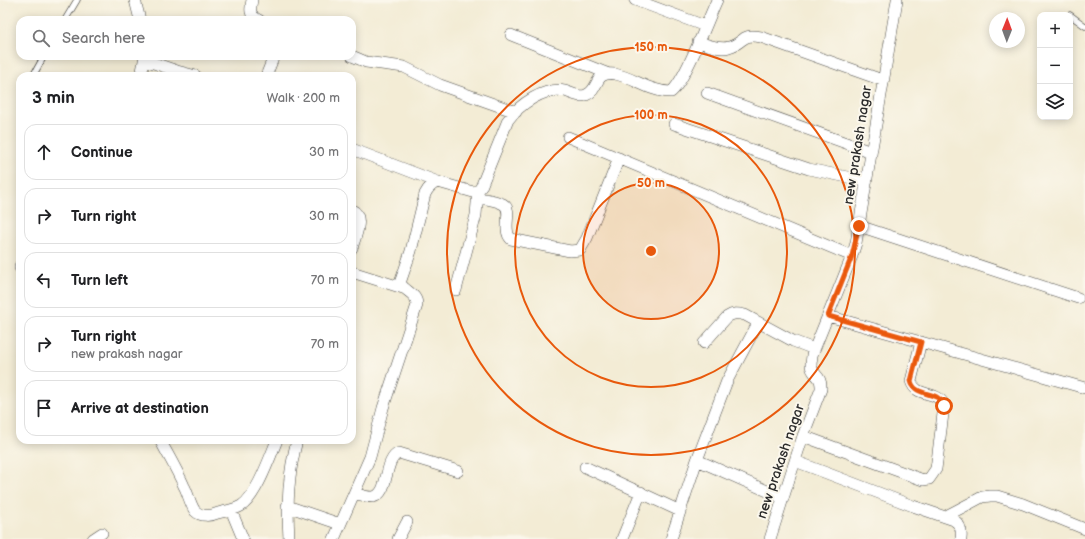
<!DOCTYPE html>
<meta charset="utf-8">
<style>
body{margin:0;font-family:"Balsamiq Sans",sans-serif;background:#f2f2f2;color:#202124}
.controls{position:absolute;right:12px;top:12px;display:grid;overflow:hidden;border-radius:8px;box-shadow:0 2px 10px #0003}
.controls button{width:36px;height:36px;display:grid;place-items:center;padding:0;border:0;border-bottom:1px solid #e0e0e0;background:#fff;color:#202124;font:20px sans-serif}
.compass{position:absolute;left:989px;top:12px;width:36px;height:36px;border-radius:50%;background:#fff;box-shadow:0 2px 10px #0003;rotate:1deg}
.stop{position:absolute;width:12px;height:12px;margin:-9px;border:3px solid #ea580c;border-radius:50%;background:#fff}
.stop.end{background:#ea580c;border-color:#fff;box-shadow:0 1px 4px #0008}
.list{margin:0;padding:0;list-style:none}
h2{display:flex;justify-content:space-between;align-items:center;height:52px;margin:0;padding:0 16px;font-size:17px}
h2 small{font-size:13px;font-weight:400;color:#757577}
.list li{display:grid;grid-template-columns:26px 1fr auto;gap:12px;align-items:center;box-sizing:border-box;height:56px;margin:0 8px 8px;padding:0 8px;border:1px solid #e0e0e0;border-radius:12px}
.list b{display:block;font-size:15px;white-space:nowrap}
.list p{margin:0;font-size:13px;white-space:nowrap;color:#757577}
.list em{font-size:13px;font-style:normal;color:#757577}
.icon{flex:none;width:22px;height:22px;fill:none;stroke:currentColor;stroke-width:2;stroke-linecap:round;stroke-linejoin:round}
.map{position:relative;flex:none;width:1085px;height:539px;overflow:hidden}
.search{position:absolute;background:#fff;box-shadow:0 2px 10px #0003;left:16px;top:16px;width:340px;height:44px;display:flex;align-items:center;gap:10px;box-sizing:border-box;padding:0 14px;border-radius:12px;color:#757577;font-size:15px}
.panel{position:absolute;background:#fff;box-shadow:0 2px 10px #0003;left:16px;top:72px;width:340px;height:372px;border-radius:12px}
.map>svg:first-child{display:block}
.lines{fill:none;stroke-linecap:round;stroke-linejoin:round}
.service-casing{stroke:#494844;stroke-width:7}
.minor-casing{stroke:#494844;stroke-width:12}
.service{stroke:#fff;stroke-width:5.5}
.minor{stroke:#fff;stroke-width:11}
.route{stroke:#ea580c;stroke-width:5}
.ring{fill:none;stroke:#e8590c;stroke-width:2}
.labels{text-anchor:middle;stroke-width:4;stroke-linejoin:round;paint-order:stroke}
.street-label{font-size:14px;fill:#2b2b2b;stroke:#fbf7ec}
.centre{fill:#e8590c;stroke:#fbf7ec;stroke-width:2}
.ring-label{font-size:12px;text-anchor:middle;font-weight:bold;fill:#e8590c;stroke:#fbf7ec;stroke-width:4;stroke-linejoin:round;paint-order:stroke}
</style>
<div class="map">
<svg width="1085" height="539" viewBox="0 0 1085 539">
<rect width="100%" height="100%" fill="#fbf7ec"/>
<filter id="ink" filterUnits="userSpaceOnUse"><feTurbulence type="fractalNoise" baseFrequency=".025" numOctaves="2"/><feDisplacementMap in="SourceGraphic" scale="8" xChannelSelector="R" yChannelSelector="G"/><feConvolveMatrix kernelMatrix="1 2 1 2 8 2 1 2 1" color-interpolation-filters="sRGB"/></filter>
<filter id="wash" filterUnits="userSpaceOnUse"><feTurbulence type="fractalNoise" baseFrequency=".012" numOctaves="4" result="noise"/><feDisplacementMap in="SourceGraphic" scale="16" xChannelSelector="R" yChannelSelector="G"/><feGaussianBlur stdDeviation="0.9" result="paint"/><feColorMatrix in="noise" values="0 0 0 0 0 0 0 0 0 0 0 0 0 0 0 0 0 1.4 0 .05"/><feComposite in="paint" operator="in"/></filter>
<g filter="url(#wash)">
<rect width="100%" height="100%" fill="#f3ecd5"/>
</g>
<g filter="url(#ink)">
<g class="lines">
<defs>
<path id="service" d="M1070,15L1085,26
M65,20L77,0
M33,76L44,56"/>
<path id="minor" d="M135,0L140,20
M252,0C250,9 249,16 259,20
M635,0L705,26
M511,35L609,74
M698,42C708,45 720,50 729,47C745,43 740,33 761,37L882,80
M352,56L366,62L404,67L440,85L516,112
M145,60L177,71L196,76
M141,76L145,56
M266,76L274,56
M707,93L871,152
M674,124L809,169L866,181
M568,137L852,256
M352,149L438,182
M478,198C485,199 496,200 503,204C514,210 501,229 511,239L570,251L580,250L587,238L619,158
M352,210C365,216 355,238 352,248
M859,226L1078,298
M20,266V268
M352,272L403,288
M456,290L476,215L478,191
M828,316L1085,388
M704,343L727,317C733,313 737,313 745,315L793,341L814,349
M803,436L923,480L929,479L936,469L944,406C939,389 916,399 911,381L921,342
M160,440C168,455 177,470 184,486C188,493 190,504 195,511C201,517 211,516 218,513C226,511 234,510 241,506C256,497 270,457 277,440
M697,460L783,498
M795,461L913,506L954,520C961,525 962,531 961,539
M585,467L680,511
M355,493C360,495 368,497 373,497C390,494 383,459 399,453L458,471
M287,506L340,524
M231,510L243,539
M946,516L982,497L990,496H997L1023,504L1085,529
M93,539L102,533
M289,539C287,503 288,475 297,440
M334,539L370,457L383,408L417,305C417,293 405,292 400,283L411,251L425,194C428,188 431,184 438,182L473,192L478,191L481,187L508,120C519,105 545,86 565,91C572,93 579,98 586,95C600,90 593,71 615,74C634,78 651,92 671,92C685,82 708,19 717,0
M398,539L407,522
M622,539L641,492
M671,539L697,460L727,381L758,323
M770,539L803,436L821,389C822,374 812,376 811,365C811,362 812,358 812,355L852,256L856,243L897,0"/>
</defs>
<use href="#service" class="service-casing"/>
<use href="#minor" class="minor-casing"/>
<use href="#service" class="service"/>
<use href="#minor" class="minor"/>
</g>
</g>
<g class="lines" filter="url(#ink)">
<path class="route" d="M859,226L852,256L828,316L921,342L911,381C915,398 940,390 944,406"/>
</g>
<circle cx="651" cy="251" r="68" fill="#e8590c" fill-opacity=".12"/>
<g class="ring">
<circle cx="651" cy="251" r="68"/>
<circle cx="651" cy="251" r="136"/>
<circle cx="651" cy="251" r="204"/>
</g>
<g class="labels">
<g class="street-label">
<text transform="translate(857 145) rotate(-81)" y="5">new prakash nagar</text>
<text transform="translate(780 461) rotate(-71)" y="5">new prakash nagar</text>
</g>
</g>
<circle cx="651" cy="251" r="6" class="centre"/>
<g class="ring-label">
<text x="651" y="51">150 m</text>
<text x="651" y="119">100 m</text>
<text x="651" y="187">50 m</text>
</g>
</svg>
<div class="controls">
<button>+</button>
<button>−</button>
<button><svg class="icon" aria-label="layers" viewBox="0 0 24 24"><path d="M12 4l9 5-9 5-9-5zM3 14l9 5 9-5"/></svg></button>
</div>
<svg class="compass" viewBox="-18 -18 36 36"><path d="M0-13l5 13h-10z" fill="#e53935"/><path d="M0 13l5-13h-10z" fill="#757577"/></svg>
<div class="stop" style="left:944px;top:406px"></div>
<div class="stop end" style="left:859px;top:226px"></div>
<div class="search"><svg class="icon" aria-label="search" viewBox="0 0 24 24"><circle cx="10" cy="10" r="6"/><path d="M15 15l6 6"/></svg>Search here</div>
<section class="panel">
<h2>3 min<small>Walk · 200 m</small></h2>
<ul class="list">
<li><svg class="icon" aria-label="ahead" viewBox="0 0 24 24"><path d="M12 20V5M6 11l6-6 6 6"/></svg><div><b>Continue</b></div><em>30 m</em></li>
<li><svg class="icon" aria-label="right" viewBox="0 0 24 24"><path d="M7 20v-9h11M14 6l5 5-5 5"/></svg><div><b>Turn right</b></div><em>30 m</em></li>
<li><svg class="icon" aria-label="left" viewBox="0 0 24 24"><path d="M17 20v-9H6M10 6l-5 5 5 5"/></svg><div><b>Turn left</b></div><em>70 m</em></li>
<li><svg class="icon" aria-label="right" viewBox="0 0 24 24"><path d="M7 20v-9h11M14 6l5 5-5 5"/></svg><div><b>Turn right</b><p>new prakash nagar</p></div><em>70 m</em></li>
<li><svg class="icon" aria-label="arrive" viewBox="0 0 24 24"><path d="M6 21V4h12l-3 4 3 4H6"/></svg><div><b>Arrive at destination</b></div></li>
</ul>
</section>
</div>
